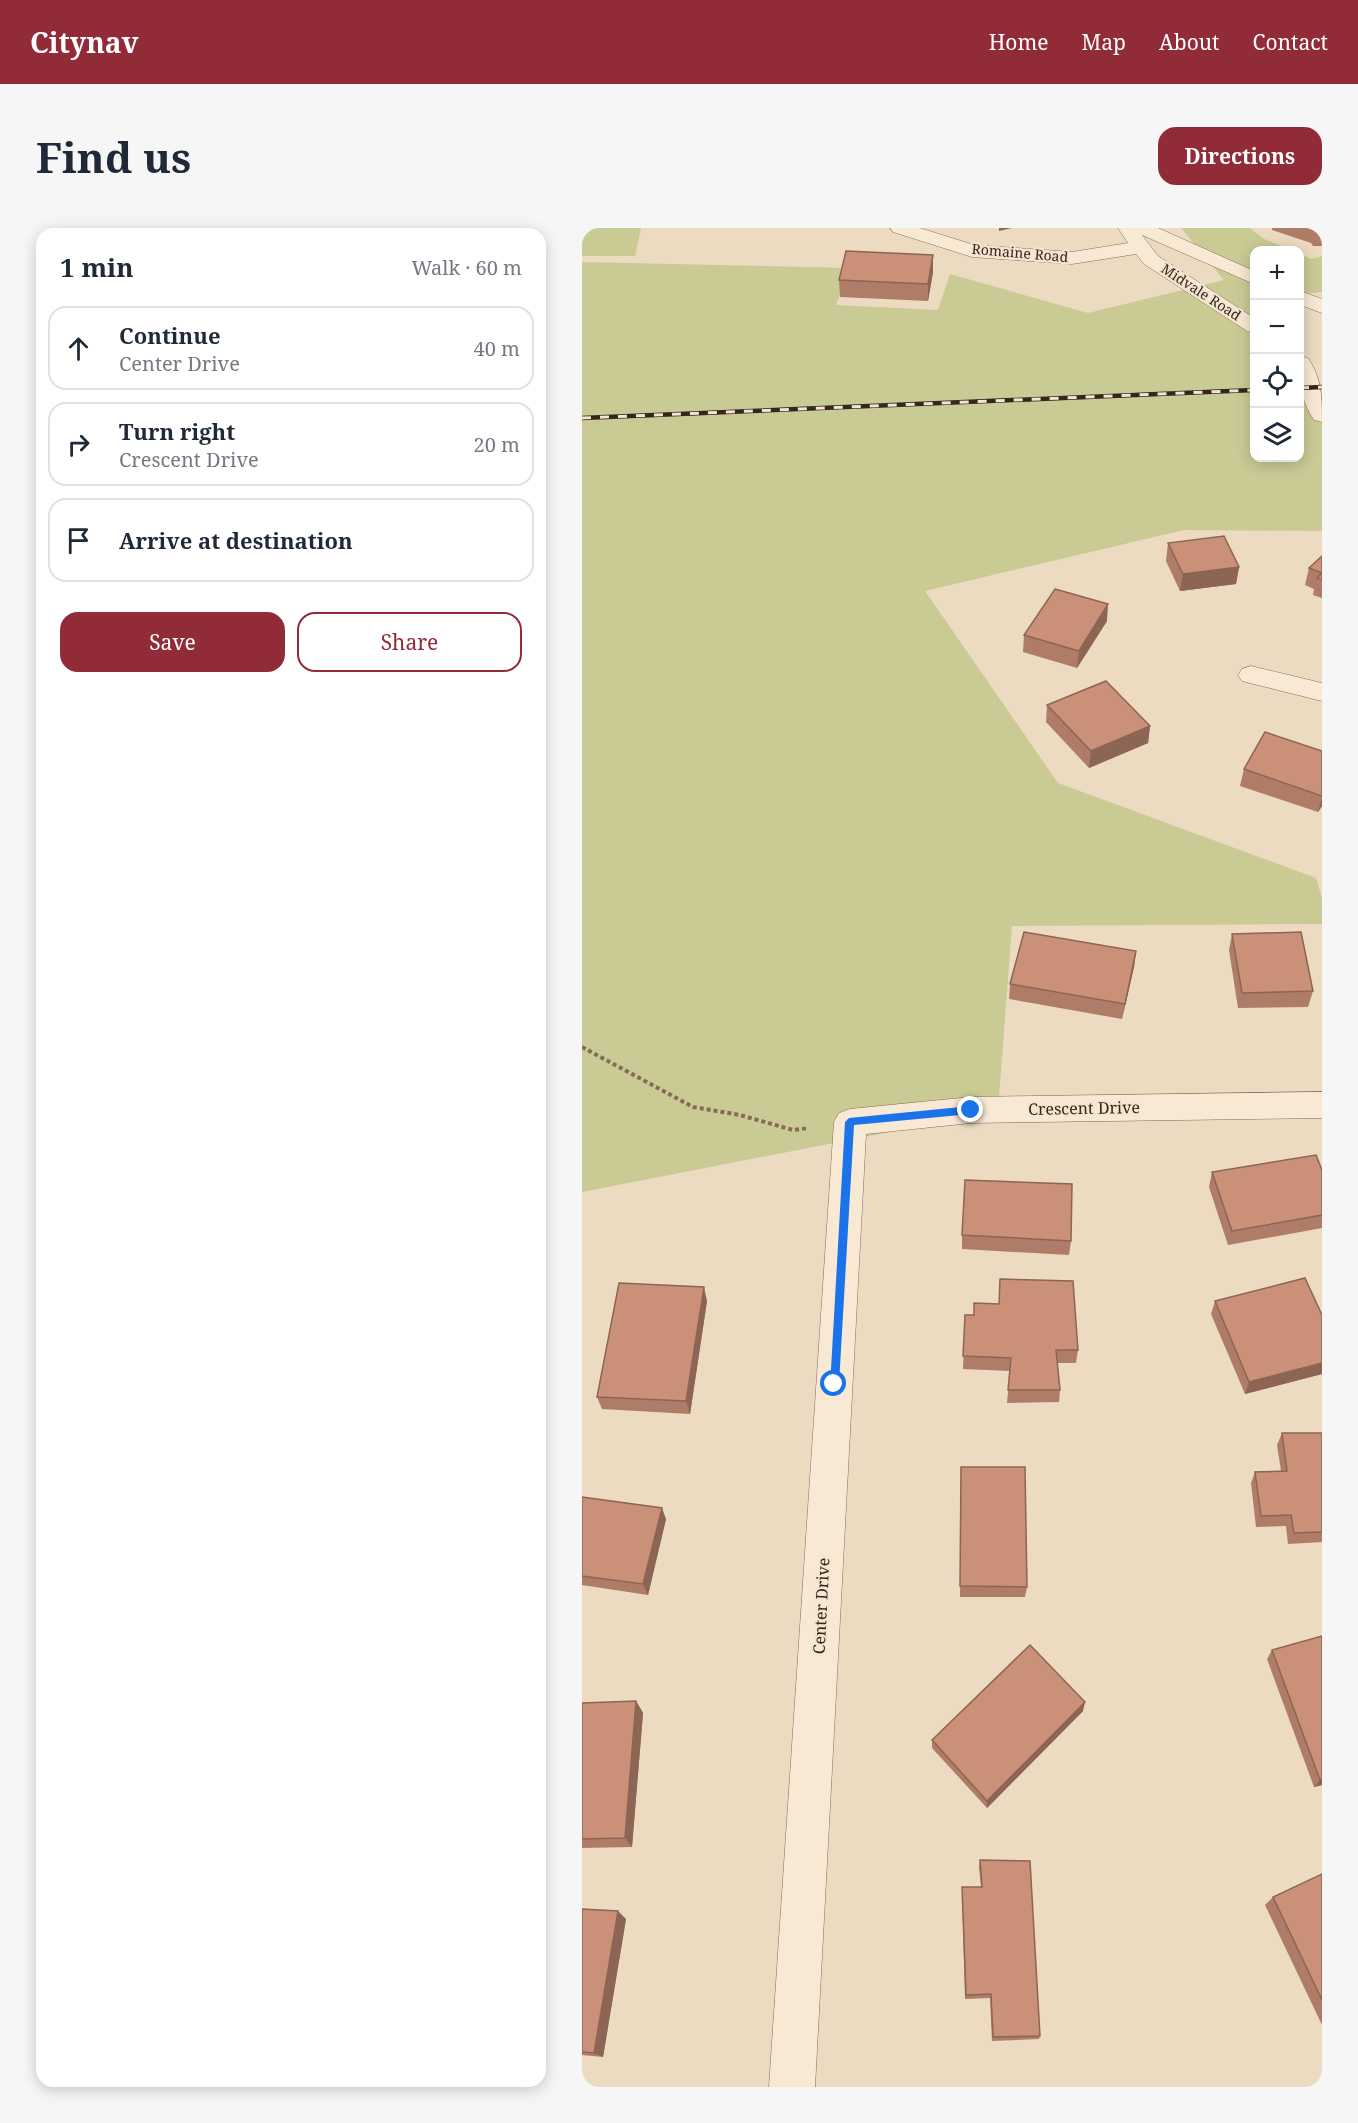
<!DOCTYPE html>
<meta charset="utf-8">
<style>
body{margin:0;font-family:"Noto Serif",serif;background:#f6f6f7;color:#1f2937}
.controls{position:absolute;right:18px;top:18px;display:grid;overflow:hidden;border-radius:12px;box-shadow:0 3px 15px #0003}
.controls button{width:54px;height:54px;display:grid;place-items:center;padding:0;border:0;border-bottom:2px solid #e0e1e3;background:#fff;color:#1f2937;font:30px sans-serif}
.stop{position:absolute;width:18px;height:18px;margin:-14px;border:4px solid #1a73e8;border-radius:50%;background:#fff}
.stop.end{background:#1a73e8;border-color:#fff;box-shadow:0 2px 6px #0008}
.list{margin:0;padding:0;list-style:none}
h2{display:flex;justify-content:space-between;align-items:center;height:78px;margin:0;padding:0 24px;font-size:26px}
h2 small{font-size:20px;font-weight:400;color:#747a83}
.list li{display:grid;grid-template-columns:39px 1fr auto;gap:18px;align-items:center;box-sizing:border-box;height:84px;margin:0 12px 12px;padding:0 12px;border:2px solid #e0e1e3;border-radius:18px}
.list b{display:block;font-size:22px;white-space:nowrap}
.list p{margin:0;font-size:20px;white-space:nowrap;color:#747a83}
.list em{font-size:20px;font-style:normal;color:#747a83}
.actions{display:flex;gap:12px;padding:18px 24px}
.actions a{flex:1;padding:14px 0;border:2px solid #922b38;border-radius:18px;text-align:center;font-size:21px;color:#922b38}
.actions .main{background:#922b38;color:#fff}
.icon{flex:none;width:33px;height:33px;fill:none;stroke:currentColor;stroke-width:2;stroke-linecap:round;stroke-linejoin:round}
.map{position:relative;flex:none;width:740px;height:1859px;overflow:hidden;border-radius:18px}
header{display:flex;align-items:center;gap:36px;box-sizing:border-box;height:84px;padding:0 30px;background:#922b38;color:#fff}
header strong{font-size:28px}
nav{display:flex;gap:33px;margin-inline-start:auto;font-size:21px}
.intro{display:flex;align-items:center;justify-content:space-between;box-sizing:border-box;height:144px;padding:0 36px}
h1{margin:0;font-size:42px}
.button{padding:15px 27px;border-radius:18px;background:#922b38;color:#fff;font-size:21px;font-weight:700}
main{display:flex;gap:36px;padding:0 36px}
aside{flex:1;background:#fff;border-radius:18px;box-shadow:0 3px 15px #0003}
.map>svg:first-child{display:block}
.green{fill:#caca95}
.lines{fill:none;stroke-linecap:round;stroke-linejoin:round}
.minor-casing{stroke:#856b59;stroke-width:1}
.path{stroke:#856b59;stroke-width:4;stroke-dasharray:4 3;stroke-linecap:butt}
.minor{fill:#f8e9d4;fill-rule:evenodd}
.rail-casing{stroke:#35261d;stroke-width:4.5}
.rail{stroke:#f4e5d0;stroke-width:3;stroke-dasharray:9;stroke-linecap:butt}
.wall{fill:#ae7c67}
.shaded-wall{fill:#8d6554}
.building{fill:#ca9078;stroke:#8d6554;stroke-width:1.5}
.route{fill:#1a73e8}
.labels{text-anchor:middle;stroke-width:4.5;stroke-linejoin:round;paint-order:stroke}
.far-street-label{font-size:14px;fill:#35261d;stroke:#f4e5d0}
.street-label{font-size:16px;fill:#35261d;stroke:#f4e5d0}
</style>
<header>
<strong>Citynav</strong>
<nav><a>Home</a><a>Map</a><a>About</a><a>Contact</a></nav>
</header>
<div class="intro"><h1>Find us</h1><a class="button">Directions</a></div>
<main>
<aside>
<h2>1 min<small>Walk · 60 m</small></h2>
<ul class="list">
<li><svg class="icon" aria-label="ahead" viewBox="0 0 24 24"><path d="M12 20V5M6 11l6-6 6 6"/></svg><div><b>Continue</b><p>Center Drive</p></div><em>40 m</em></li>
<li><svg class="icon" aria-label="right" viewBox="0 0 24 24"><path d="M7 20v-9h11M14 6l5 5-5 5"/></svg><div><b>Turn right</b><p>Crescent Drive</p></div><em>20 m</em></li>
<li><svg class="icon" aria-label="arrive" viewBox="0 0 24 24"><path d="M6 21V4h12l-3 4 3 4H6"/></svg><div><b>Arrive at destination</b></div></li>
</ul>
<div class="actions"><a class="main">Save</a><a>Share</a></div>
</aside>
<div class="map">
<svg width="740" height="1859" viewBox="0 0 740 1859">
<rect width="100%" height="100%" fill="#ecdac1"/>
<path class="green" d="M0,0H59L53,28H0Z
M599,0H668L682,11L710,22H672V230H718V163L740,180V303L602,302L343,363L476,555L734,650L740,670V696L430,698L416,883L0,964V34L267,40L254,77L356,82L368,46L506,85L642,52Z
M718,26L729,31L740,28V64L718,66Z"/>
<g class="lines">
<defs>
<path id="minor" d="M308,0H338L392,17L490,24L546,15L536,0H576L672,43V56L560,7L576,28L672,90V105L665,103L562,36L554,26L490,36L390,29L311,4Z
M718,63L740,71V85L718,77Z
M718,128L726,130C740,151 740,170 740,194L732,192C719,173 716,150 718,128Z
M669,438L740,455V473L660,453L656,447L660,441Z
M740,864V890L389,895L284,906L233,1859H187L252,894L257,885L268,881L389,869Z"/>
</defs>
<use href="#minor" class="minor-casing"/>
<path class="path" d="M0,819L111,879L158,887L211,902L227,900"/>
<use href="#minor" class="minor"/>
<defs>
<path id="rail" d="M718,160L740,159
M0,190L672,162"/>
</defs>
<use href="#rail" class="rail-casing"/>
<use href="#rail" class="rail"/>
</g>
<path class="wall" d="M690,0H740V18H731L729,15L690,2Z
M351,44L346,73L258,69L257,52Z
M586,315L657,339L654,356L598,363L584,333Z
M740,328V370L731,367L732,361L723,357L727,340Z
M525,393L495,440L441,424L442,407Z
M465,477L568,498L566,515L507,540L464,494Z
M740,523V578L736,584L658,558L662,541Z
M650,706L731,763L726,779L656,780L647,722Z
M554,723L552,739L540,791L427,771L428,756Z
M740,942V1000L646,1017L627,959L630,944Z
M380,1007L489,1013L487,1027L380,1021Z
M125,1073L108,1186L20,1181L15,1169Z
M633,1073L740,1087V1146L663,1166L629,1086Z
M383,1087L496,1122L494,1135H475L478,1162L477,1174L425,1175L428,1143L381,1141Z
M700,1205H740V1314L706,1316L704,1298L674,1299L669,1255L673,1244L699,1243L695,1217Z
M379,1239L445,1359L443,1369H378Z
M0,1269L84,1291L66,1367L0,1357Z
M690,1422L740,1557L732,1559L685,1431Z
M54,1473L61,1485L50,1619L0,1620V1475Z
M501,1483L405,1580L350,1520V1512Z
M398,1632L458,1808L457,1811L410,1813L408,1770L383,1771L380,1665L399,1659L397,1639Z
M740,1646V1797L683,1677L691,1669Z
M0,1681L44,1691L21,1829L0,1827Z"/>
<path class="shaded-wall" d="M417,0H430L417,3Z
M351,27V44L346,73V56Z
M657,339L654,356L598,363L601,346Z
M526,376L525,393L495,440L497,423Z
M568,498L566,515L507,540L509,523Z
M740,570V578L736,584Z
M554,723L552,739L540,791L543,776Z
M122,1059L125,1073L108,1186L104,1173Z
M740,1135V1146L663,1166L667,1154Z
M80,1280L84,1291L66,1367L61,1356Z
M54,1473L61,1485L50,1619L43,1610Z
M503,1474L501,1483L405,1580V1573Z
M740,1551V1557L732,1559L738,1552Z
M36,1683L44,1691L21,1829L12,1825Z"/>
<path class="building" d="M264,23L351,27L346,56L257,52Z
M642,308L657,339L601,346L586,315Z
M740,328V352L735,350L740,345L727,340Z
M473,361L526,376L497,423L442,407Z
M524,453L568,498L509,523L465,477Z
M683,504L740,523V568L662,541Z
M442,704L554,723L543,776L428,756Z
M719,704L731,763L660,765L650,706Z
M734,927L740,942V987L650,1003L630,944Z
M383,952L490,956L489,1013L380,1007Z
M723,1050L740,1087V1135L667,1154L633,1073Z
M418,1051L491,1053L496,1122H474L478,1162H426L429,1130L381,1128L383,1087H392V1075L417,1076Z
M37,1055L122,1059L104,1173L15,1169Z
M700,1205H740V1304L712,1305L709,1287L679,1288L673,1244L705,1243Z
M379,1239H443L445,1359L378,1358Z
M0,1269L80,1280L61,1356L0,1348Z
M740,1408V1551L738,1552L690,1422Z
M448,1417L503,1474L405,1573L350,1512Z
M54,1473L43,1610L0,1611V1475Z
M398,1632L448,1633L458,1808L411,1809L409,1766L384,1767L380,1659H400Z
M740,1646V1772L691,1669Z
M0,1681L36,1683L12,1825L0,1824Z"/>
<path class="route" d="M389,878L394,882L389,886L272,897L257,1156L256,1159H248L263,894L267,890Z"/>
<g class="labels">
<g class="far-street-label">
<text transform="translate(438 25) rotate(5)" y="5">Romaine Road</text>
<text transform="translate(619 64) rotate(33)" y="5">Midvale Road</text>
</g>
<g class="street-label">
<text transform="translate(502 880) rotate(-1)" y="6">Crescent Drive</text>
<text transform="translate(239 1378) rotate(-87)" y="6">Center Drive</text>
</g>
</g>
</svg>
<div class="controls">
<button>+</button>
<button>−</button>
<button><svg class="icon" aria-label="locate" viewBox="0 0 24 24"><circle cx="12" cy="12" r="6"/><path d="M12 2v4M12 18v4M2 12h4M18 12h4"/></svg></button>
<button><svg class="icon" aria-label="layers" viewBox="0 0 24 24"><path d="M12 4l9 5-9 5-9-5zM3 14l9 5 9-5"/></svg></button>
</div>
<div class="stop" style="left:252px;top:1156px"></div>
<div class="stop end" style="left:389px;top:882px"></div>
</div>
</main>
